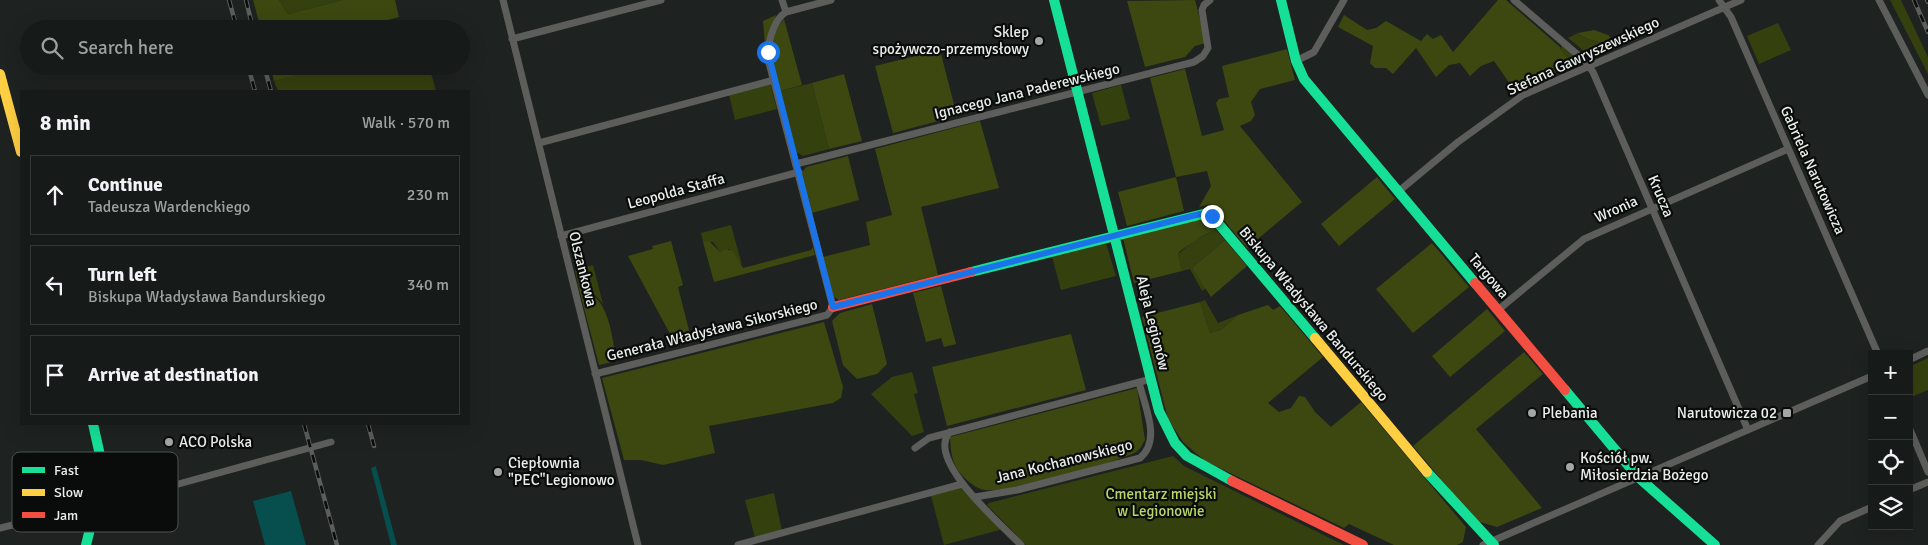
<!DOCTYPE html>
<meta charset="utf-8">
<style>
body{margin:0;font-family:Signika,sans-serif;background:#232725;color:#f1f3f6}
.controls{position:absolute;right:15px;bottom:15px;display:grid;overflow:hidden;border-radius:0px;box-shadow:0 5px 20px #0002}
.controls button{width:45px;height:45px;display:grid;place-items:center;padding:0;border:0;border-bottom:1px solid #353837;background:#161a18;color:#f1f3f6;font:25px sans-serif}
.stop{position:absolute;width:15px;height:15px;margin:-11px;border:4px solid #1a73e8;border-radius:50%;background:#fff}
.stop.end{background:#1a73e8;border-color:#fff;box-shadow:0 1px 5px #0008}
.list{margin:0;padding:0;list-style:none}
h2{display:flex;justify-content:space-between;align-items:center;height:65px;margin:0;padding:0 20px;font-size:21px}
h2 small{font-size:16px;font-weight:400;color:#9ea1a2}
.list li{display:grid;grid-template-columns:32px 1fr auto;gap:15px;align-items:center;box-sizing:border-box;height:80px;margin:0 10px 10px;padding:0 10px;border:1px solid #353837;border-radius:0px}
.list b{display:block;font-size:19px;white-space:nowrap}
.list p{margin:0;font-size:16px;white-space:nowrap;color:#9ea1a2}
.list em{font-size:16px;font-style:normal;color:#9ea1a2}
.icon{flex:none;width:28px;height:28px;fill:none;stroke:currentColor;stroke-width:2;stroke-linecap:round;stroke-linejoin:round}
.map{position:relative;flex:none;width:1928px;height:545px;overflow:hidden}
.search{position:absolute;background:#161a18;box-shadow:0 5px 20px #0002;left:20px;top:20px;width:450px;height:55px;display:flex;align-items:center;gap:12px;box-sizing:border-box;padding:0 18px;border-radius:28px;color:#9ea1a2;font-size:19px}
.panel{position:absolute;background:#161a18;box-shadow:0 5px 20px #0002;left:20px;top:90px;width:450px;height:335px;border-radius:0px}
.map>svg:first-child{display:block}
.green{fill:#35400f}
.forest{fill:#3c4810}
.water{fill:#074e4e}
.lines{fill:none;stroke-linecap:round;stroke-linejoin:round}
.street{stroke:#5d5e5c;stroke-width:7}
.fast{stroke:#16e098;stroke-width:10}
.slow{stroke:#ffcf43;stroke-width:10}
.jam{stroke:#f24e42;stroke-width:10}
.rail-casing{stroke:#5a5e5c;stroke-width:4.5}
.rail{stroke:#090c0a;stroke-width:2.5;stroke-dasharray:8;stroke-linecap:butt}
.route{stroke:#1a73e8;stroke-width:6}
.poi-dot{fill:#a2a7a4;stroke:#090c0a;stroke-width:2}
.labels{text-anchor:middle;stroke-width:4.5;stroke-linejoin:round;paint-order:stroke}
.poi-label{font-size:15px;fill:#e9eeeb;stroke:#090c0a;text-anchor:start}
.street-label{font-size:15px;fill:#e9eeeb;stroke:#090c0a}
.park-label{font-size:15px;fill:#bad668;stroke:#090c0a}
.key{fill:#090c0a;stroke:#4c504e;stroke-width:1}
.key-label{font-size:14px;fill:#e9eeeb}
</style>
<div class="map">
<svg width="1928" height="545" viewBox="0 0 1928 545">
<rect width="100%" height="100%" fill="#1e2220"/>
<path class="green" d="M279,0H343L288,14Z
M1890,0H1901L1928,57V74Z
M1778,23L1791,50L1759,64L1747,36Z
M1578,33C1584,40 1595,40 1604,44L1614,41L1618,45L1591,57L1568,38Z
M1562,45L1575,57L1573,59L1578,63L1557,72V67L1565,63L1560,49Z
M331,66H429L436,91H278L274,81Z
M770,83L777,109L735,120L729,95Z
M812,83L829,149L803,156L796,152L780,91Z
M1121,85L1130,119L1101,126L1092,93Z
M731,225L742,265L729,249L720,252L713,242H703L701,233Z
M1216,230L1225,240L1192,268L1206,288L1202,291L1190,269L1182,271L1178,254L1196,239Z
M1106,243L1116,276L1061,290L1052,257Z
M593,265L603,304L595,295L579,289L575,270Z
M1205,300L1218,323L1238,315L1221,330L1210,333L1200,302Z
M1928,358V390L1909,398V367Z
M912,372L918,393L914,394L924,432L912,436L871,394L892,377Z
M1173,456L1184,466L1344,545H1026L987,505L989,503Z
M962,487L1003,529L944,545L931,496Z
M774,493L782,531L755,538L745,500Z"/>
<path class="forest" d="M253,0H279L288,14L343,0H395L399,17L353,29H261Z
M1195,0L1206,43L1195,46L1185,57L1145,67L1127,1Z
M1498,0H1506L1560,47V49L1567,58L1562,66L1557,67V72L1515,91L1494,61L1481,66L1470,76L1460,63L1449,65L1436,77L1416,48L1393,74L1386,68H1375L1370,63L1373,46L1338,27L1344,15L1367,30L1376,28L1386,21L1421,41L1427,34L1433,39L1441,35L1453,52Z
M776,15L765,45L763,21Z
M784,19L802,85L780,91C774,64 763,43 784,19Z
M1594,30L1608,35L1614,41L1604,44C1596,40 1584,40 1578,33Z
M1287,49L1295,80L1260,89L1251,102L1255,115L1251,121L1240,126L1302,202L1247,248L1210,204L1199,207L1211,186L1207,171L1176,177L1184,211L1127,226L1118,192L1176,177L1150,78L1185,69L1202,136L1224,130L1216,103L1219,99L1229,97L1222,66Z
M940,50L957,116L893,133L875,66Z
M270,66H326V68L274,81Z
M844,74L862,141L829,149L812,83Z
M980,121L999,188L921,207L938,275L839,300L834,297L823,257L870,245L866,222L892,215L875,149Z
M848,156L859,200L812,213L801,174L806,167Z
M1377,177L1395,199L1339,246L1321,224Z
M1206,218L1216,230L1202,236L1180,251L1178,254L1182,271L1134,283L1123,238Z
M1225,240L1247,266L1211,297L1192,268Z
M671,241L683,285L678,287L692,342L676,345L628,256L653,249L652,246Z
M709,241L720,252L726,249L733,251L743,268L811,250L813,247L815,255L714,282L703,242Z
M1432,243L1469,287L1413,333L1376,289Z
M941,286L956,344L944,347L941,338L926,342L913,293Z
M579,289C610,295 611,335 617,361L599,365Z
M1200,302L1210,333L1221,330L1238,315L1268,305L1273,310L1280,306L1323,357L1268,403L1279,412L1291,408L1299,396L1305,397L1315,412L1331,427L1361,402L1466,527L1463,542L1457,545H1394L1349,524L1344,528L1205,461L1183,442L1168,419L1142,317Z
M872,304L887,364L877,374L857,379L843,365L832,321L840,313Z
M1487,309L1505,331L1450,377L1432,356Z
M824,322L843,387L841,398L833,403L709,426L715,453L663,465L641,460H624L602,378Z
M1071,334L1086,390L947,426L932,367Z
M1524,352L1543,374L1476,429L1542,508L1497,527L1476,521L1413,446Z
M1137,388L1145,440C1142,444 1141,449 1136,452C1116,463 1005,494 985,490C978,489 973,485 968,481C953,468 951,457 950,437Z"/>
<path class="water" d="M376,466V467L397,545H391L371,468Z
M291,491L306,545H265L253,501Z"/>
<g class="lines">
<path class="street" d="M503,0L638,545
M1514,0L1585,61L1593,72L1748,430
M1719,0L1731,17L1878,354
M1879,0L1928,95
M786,12L831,0
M512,39L661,0
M1296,61L1314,52L1344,0
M539,143L774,80
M796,164L1194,62L1203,56L1208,48L1202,10L1204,5L1210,0
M1399,191L1458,142L1523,95L1741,0
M561,236L799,172
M1498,310L1584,239L1788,149
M1909,360L1928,351
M595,374L827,315L833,307L768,59C767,45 773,20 786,12L782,0
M1909,427L1928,472
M950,432C924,459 1003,526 1021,545
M915,448L929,438L1151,379
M102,486L116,495L135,496L331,442
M1909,490L1928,482
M975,497L1017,490L1140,458C1162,440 1144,405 1139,382
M0,528L76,509L114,505L132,497
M738,545L962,484
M1483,545L1872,376
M1818,545L1840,521L1872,507"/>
<path class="fast" d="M1054,0L1159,411L1175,443L1187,456L1232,481
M1281,0L1296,61L1304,79L1475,283
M971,272L1207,213L1212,216L1315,338
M1565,390L1638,477L1715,545
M1427,472L1494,545
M86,545L104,473L93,424"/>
<path class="slow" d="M0,74L21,152
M1315,338L1427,472"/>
<path class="jam" d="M1475,283L1565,390
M833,307L971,272
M1232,481L1363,545"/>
<defs>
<path id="rail" d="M229,0L237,29
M246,0L253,29
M1914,0L1928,32
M1927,0L1928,2
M248,66L255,91
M264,66L271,91
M304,424L337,545
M368,424L374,446"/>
</defs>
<use href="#rail" class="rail-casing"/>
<use href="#rail" class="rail"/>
</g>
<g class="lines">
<path class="route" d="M768,52L833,307L1200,214L1207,213L1212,216"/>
</g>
<g class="poi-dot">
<circle cx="1039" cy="41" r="5"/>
<circle cx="1532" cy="413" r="5"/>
<rect x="1782" y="408" width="10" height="10" rx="2.5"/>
<circle cx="169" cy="442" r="5"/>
<circle cx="1570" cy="467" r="5"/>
<circle cx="498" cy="472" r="5"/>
</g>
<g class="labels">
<g class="poi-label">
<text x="1029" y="37" text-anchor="end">Sklep<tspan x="1029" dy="17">spożywczo-przemysłowy</tspan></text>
<text x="1542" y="418">Plebania</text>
<text x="1777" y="418" text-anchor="end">Narutowicza 02</text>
<text x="179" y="447">ACO Polska</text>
<text x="1580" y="463">Kościół pw.<tspan x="1580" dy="17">Miłosierdzia Bożego</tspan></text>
<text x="508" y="468">Ciepłownia<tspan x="508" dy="17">"PEC"Legionowo</tspan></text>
</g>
<g class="street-label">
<text transform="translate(1583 56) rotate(-25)" y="5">Stefana Gawryszewskiego</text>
<text transform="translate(1027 91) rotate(-14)" y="5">Ignacego Jana Paderewskiego</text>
<text transform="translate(1813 170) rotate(66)" y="5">Gabriela Narutowicza</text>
<text transform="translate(676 191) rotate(-15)" y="5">Leopolda Staffa</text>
<text transform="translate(1661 196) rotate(67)" y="5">Krucza</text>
<text transform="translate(1616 209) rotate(-24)" y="5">Wronia</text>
<text transform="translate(583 269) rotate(76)" y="5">Olszankowa</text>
<text transform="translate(1489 276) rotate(50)" y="5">Targowa</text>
<text transform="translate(1314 314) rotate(50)" y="5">Biskupa Władysława Bandurskiego</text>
<text transform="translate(1153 323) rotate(76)" y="5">Aleja Legionów</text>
<text transform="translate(712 330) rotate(-14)" y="5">Generała Władysława Sikorskiego</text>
<text transform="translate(1064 461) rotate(-14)" y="5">Jana Kochanowskiego</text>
</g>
<g class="park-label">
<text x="1161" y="499">Cmentarz miejski<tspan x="1161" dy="17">w Legionowie</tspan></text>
</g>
</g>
<rect x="12" y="452" width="166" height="80" rx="8" class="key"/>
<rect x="22" y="467" width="23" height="6" fill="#16e098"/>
<rect x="22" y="489" width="23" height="7" fill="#ffcf43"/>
<rect x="22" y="512" width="23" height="6" fill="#f24e42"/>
<g class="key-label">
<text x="54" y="475">Fast</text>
<text x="54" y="497">Slow</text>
<text x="54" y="520">Jam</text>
</g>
</svg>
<div class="controls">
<button>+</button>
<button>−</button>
<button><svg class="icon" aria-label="locate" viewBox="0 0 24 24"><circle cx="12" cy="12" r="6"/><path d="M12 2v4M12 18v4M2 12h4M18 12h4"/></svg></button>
<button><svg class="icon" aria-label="layers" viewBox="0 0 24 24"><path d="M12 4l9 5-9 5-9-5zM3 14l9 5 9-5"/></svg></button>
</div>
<div class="stop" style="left:768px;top:52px"></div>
<div class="stop end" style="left:1212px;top:216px"></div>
<div class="search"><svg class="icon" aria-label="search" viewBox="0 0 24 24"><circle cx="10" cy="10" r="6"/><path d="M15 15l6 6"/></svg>Search here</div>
<section class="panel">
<h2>8 min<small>Walk · 570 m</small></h2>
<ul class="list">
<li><svg class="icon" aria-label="ahead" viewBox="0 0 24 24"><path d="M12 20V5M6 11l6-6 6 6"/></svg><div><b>Continue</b><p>Tadeusza Wardenckiego</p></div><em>230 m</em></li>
<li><svg class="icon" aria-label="left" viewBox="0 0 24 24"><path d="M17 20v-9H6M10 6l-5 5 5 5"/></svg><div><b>Turn left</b><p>Biskupa Władysława Bandurskiego</p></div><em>340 m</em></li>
<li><svg class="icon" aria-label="arrive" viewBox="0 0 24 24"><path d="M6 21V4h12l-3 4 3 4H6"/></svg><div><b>Arrive at destination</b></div></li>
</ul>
</section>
</div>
